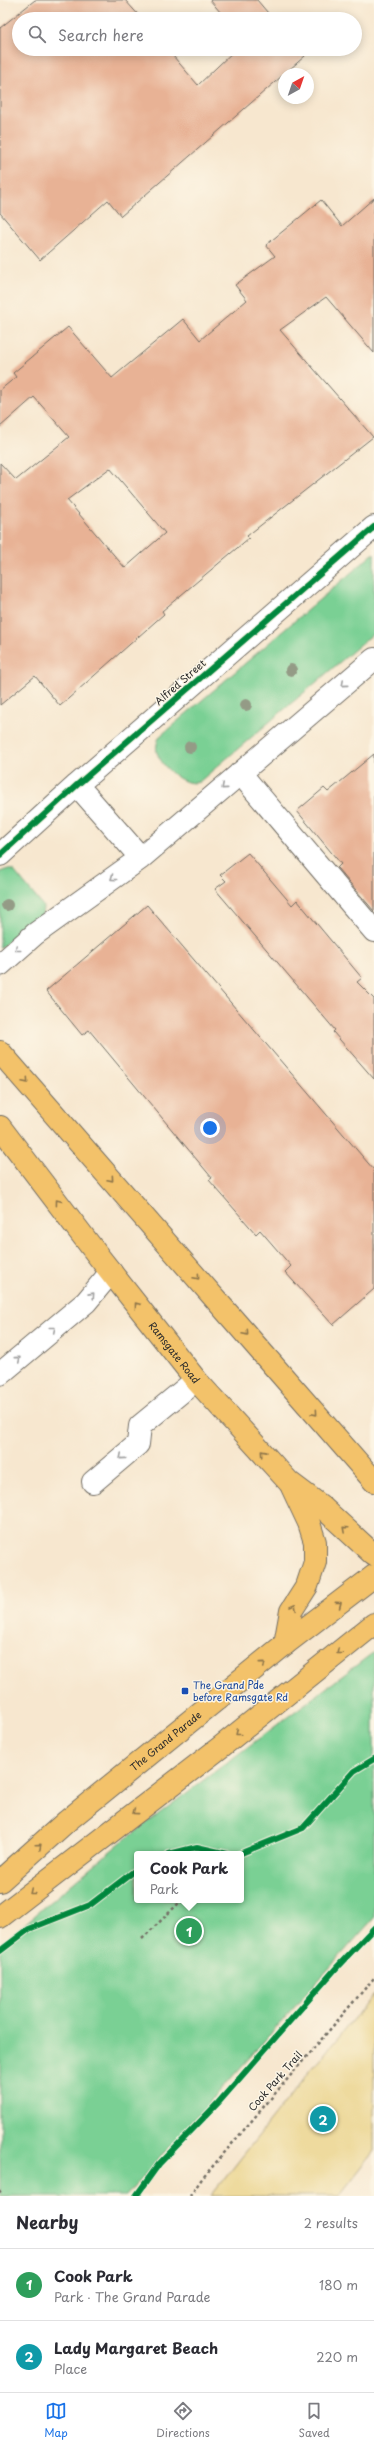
<!DOCTYPE html>
<meta charset="utf-8">
<style>
body{margin:0;font-family:"Playpen Sans",sans-serif;background:#f2f2f3;color:#2b2b33}
.compass{position:absolute;left:278px;top:68px;width:36px;height:36px;border-radius:50%;background:#fff;box-shadow:0 2px 10px #0003;rotate:40deg}
.you{position:absolute;left:210px;top:1128px;width:14px;height:14px;margin:-10px;border:3px solid #fff;border-radius:50%;background:#1a73e8;box-shadow:0 0 0 6px #1a73e833}
.badge{display:grid;place-items:center;width:26px;height:26px;border-radius:50%;background:#1a73e8;color:#fff;font-size:13px;font-weight:700}
.pin{position:absolute;translate:-50% -50%;border:2px solid #fff;box-shadow:0 1px 4px #0006}
.popup{position:absolute;left:134px;top:1851px;width:110px;height:52px;box-sizing:border-box;display:grid;place-content:center;border-radius:4px;background:#fff;filter:drop-shadow(0 1px 3px #0005);font-size:13px;white-space:nowrap;color:#7c7c81}
.popup b{font-size:15px;color:#2b2b33}
.popup::after{content:'';position:absolute;left:50%;top:100%;margin-left:-8px;border:8px solid transparent;border-top-color:#fff}
.list{margin:0;padding:0;list-style:none}
h2{display:flex;justify-content:space-between;align-items:center;height:52px;margin:0;padding:0 16px;font-size:17px}
h2 small{font-size:13px;font-weight:400;color:#7c7c81}
.list li{display:grid;grid-template-columns:26px 1fr auto;gap:12px;align-items:center;box-sizing:border-box;height:72px;padding:0 16px;border-top:1px solid #e1e1e2}
.list b{display:block;font-size:15px;white-space:nowrap}
.list p{margin:0;font-size:13px;white-space:nowrap;color:#7c7c81}
.list em{font-size:13px;font-style:normal;color:#7c7c81}
.icon{flex:none;width:22px;height:22px;fill:none;stroke:currentColor;stroke-width:2;stroke-linecap:round;stroke-linejoin:round}
.map{position:relative;flex:none;width:374px;height:2196px;overflow:hidden}
.search{position:absolute;background:#fff;box-shadow:0 2px 10px #0003;left:12px;right:12px;top:12px;height:44px;display:flex;align-items:center;gap:10px;box-sizing:border-box;padding:0 14px;border-radius:22px;color:#7c7c81;font-size:15px}
.sheet{height:196px;background:#fff}
nav{display:flex;justify-content:space-around;align-items:center;box-sizing:border-box;height:56px;border-top:1px solid #e1e1e2;background:#fff;font-size:11px;color:#7c7c81}
nav a{display:grid;justify-items:center;gap:2px}
nav .on{color:#1a73e8}
.map>svg:first-child{display:block}
.green{fill:#7ad094;stroke:#527e60;fill-rule:evenodd}
.sand{fill:#eeda9e;stroke:#8c8264}
.building{fill:#e8b295;fill-rule:evenodd}
.lines{fill:none;stroke-linecap:round;stroke-linejoin:round}
.minor-casing{stroke:#726d64;stroke-width:24}
.major-casing{stroke:#726d64;stroke-width:24}
.path{stroke:#726d64;stroke-width:2.5;stroke-dasharray:3 3;stroke-linecap:butt}
.minor{stroke:#fff;stroke-width:22}
.major{stroke:#f3c26a;stroke-width:22}
.cycleway-casing{stroke:#fcf5e5;stroke-width:8}
.cycleway{stroke:#00873e;stroke-width:6}
.tree{fill:#949b86}
.oneway{stroke:#a0a0a0}
.oneway2{stroke:#8f764a}
.transit-dot{fill:#1a4fb4;stroke:#fcf5e5;stroke-width:1.5}
.labels{text-anchor:middle;stroke-width:3;stroke-linejoin:round;paint-order:stroke}
.street-label{font-size:10px;fill:#2b2b2b;stroke:#fcf5e5}
.transit-label{font-size:10px;fill:#164399;stroke:#fcf5e5;text-anchor:start}
</style>
<div class="map">
<svg width="374" height="2196" viewBox="0 0 374 2196">
<rect width="100%" height="100%" fill="#fcf5e5"/>
<filter id="ink" filterUnits="userSpaceOnUse"><feTurbulence type="fractalNoise" baseFrequency=".025" numOctaves="2"/><feDisplacementMap in="SourceGraphic" scale="8" xChannelSelector="R" yChannelSelector="G"/><feConvolveMatrix kernelMatrix="1 2 1 2 8 2 1 2 1" color-interpolation-filters="sRGB"/></filter>
<filter id="wash" filterUnits="userSpaceOnUse"><feTurbulence type="fractalNoise" baseFrequency=".012" numOctaves="4" result="noise"/><feDisplacementMap in="SourceGraphic" scale="16" xChannelSelector="R" yChannelSelector="G"/><feGaussianBlur stdDeviation="0.9" result="paint"/><feColorMatrix in="noise" values="0 0 0 0 0 0 0 0 0 0 0 0 0 0 0 0 0 1.4 0 .05"/><feComposite in="paint" operator="in"/></filter>
<g filter="url(#wash)">
<rect width="100%" height="100%" fill="#f7e7cf"/>
<path class="green" d="M374,553V633L199,782C184,787 164,769 158,755C155,749 157,743 159,737Z
M8,869L14,871L43,906L42,919L23,930L0,948V872Z
M374,1652V1918L126,2196H0V1945L120,1843ZM137,1854H241V1900H137Z"/>
<path class="sand" d="M374,1994V2151L339,2196H211L297,2087Z"/>
<g id="blocks">
<path class="building" d="M35,0H125L142,19H19V49H167L198,85L236,49H299L305,56L121,216L108,200L40,260L0,213V28Z
M210,0H257L273,19H226Z
M374,198V353L326,297L280,330L373,437L247,536L249,538L162,611L164,614L60,706L35,676L0,705V463L16,480L69,437L34,397L0,427V390L16,377L13,373L68,327L112,378L183,319L200,340L247,300L235,285L275,256L266,245L321,200L342,226ZM110,468L165,533L125,568L67,500Z
M374,754V911L337,868L341,864L297,811L324,788L328,792Z
M248,853L292,905L297,900L362,978L357,982L374,999V1079L333,1032L335,1030L215,889L226,881L220,875Z
M147,905L374,1170V1289L333,1325L285,1272L291,1266L260,1230L256,1234L209,1180L212,1178L89,1030L82,1035L46,991Z"/>
</g>
</g>
<g filter="url(#ink)">
<use href="#blocks" fill-opacity="0" stroke="#726d64" stroke-width="1"/>
<g class="lines">
<defs>
<path id="minor" d="M240,773L374,931
M77,785L141,858
M0,855L77,785L374,527
M0,965L35,934L141,858L374,659
M0,1374L86,1302L111,1272
M93,1482L138,1444L140,1426L196,1380"/>
<g id="major">
<path d="M0,1052L374,1481"/>
<path id="s1" d="M0,1127L99,1257L196,1380L289,1482L321,1506L374,1555"/>
<path d="M285,1644L291,1611L307,1586L315,1562V1542L309,1523L292,1487"/>
<path id="s2" d="M0,1881L67,1821L285,1644L374,1576"/>
<path d="M0,1917L222,1746L374,1624"/>
</g>
</defs>
<use href="#minor" class="minor-casing"/>
<use href="#major" class="major-casing"/>
<path class="path" d="M226,1854H227
M142,1939L182,1900
M0,2191L3,2196
M190,2196L201,2180L374,1978"/>
<use href="#minor" class="minor"/>
<use href="#major" class="major"/>
<defs>
<path id="cycleway" d="M0,855L77,785L374,527
M169,1854L197,1847L228,1854
M239,1854L303,1828L354,1771L374,1759
M0,1951L29,1929L90,1905L137,1869
M136,2196L159,2164L218,2103L338,1966L374,1928"/>
</defs>
<use href="#cycleway" class="cycleway-casing"/>
<use href="#cycleway" class="cycleway"/>
</g>
<g class="tree">
<circle cx="291" cy="670" r="6"/>
<circle cx="246" cy="705" r="6"/>
<circle cx="190" cy="747" r="6"/>
<circle cx="7" cy="905" r="6"/>
</g>
<defs><path id="oneway-chevron" d="M-2-3.5L2.5 0L-2 3.5" fill="none" stroke-width="1.6" stroke-linecap="round" stroke-linejoin="round"/></defs>
<g class="oneway">
<use href="#oneway-chevron" transform="translate(344 684) rotate(139)"/>
<use href="#oneway-chevron" transform="translate(224 787) rotate(139)"/>
<use href="#oneway-chevron" transform="translate(113 878) rotate(144)"/>
<use href="#oneway-chevron" transform="translate(17 949) rotate(141)"/>
<use href="#oneway-chevron" transform="translate(92 1295) rotate(-48)"/>
<use href="#oneway-chevron" transform="translate(53 1329) rotate(-39)"/>
<use href="#oneway-chevron" transform="translate(18 1359) rotate(-40)"/>
<use href="#oneway-chevron" transform="translate(122 1457) rotate(140)"/>
</g>
<g class="oneway2">
<use href="#oneway-chevron" transform="translate(26 1081) rotate(49)"/>
<use href="#oneway-chevron" transform="translate(111 1179) rotate(49)"/>
<use href="#oneway-chevron" transform="translate(58 1202) rotate(-127)"/>
<use href="#oneway-chevron" transform="translate(197 1277) rotate(49)"/>
<use href="#oneway-chevron" transform="translate(137 1305) rotate(-128)"/>
<use href="#oneway-chevron" transform="translate(246 1333) rotate(49)"/>
<use href="#oneway-chevron" transform="translate(315 1413) rotate(49)"/>
<use href="#oneway-chevron" transform="translate(263 1453) rotate(-132)"/>
<use href="#oneway-chevron" transform="translate(345 1529) rotate(-138)"/>
<use href="#oneway-chevron" transform="translate(339 1604) rotate(-37)"/>
<use href="#oneway-chevron" transform="translate(294 1607) rotate(-61)"/>
<use href="#oneway-chevron" transform="translate(339 1652) rotate(141)"/>
<use href="#oneway-chevron" transform="translate(263 1664) rotate(-40)"/>
<use href="#oneway-chevron" transform="translate(238 1733) rotate(141)"/>
<use href="#oneway-chevron" transform="translate(135 1812) rotate(143)"/>
<use href="#oneway-chevron" transform="translate(39 1846) rotate(-42)"/>
<use href="#oneway-chevron" transform="translate(32 1892) rotate(141)"/>
</g>
</g>
<rect class="transit-dot" x="181" y="1687" width="8" height="8" rx="2"/>
<g class="labels">
<g class="street-label">
<text transform="translate(180 682) rotate(-41)" y="4">Alfred Street</text>
<text dy="4" stroke="none"><textPath href="#s1" startOffset="285">Ramsgate Road</textPath></text>
<text dy="4" stroke="none"><textPath href="#s2" startOffset="217">The Grand Parade</textPath></text>
<text transform="translate(275 2081) rotate(-49)" y="4">Cook Park Trail</text>
</g>
<g class="transit-label">
<text x="193" y="1689">The Grand Pde<tspan x="193" dy="12">before Ramsgate Rd</tspan></text>
</g>
</g>
</svg>
<svg class="compass" viewBox="-18 -18 36 36"><path d="M0-13l5 13h-10z" fill="#e53935"/><path d="M0 13l5-13h-10z" fill="#7c7c81"/></svg>
<div class="you"></div>
<div class="pin badge" style="left:189px;top:1931px;background:#2e9e5b">1</div>
<div class="popup"><b>Cook Park</b>Park</div>
<div class="pin badge" style="left:323px;top:2119px;background:#0f9aa8">2</div>
<div class="search"><svg class="icon" aria-label="search" viewBox="0 0 24 24"><circle cx="10" cy="10" r="6"/><path d="M15 15l6 6"/></svg>Search here</div>
</div>
<section class="sheet">
<h2>Nearby<small>2 results</small></h2>
<ul class="list">
<li><span class="badge" style="background:#2e9e5b">1</span><div><b>Cook Park</b><p>Park · The Grand Parade</p></div><em>180 m</em></li>
<li><span class="badge" style="background:#0f9aa8">2</span><div><b>Lady Margaret Beach</b><p>Place</p></div><em>220 m</em></li>
</ul>
</section>
<nav>
<a class="on"><svg class="icon" aria-label="map" viewBox="0 0 24 24"><path d="M3 6l6-2 6 2 6-2v14l-6 2-6-2-6 2zM9 4v14M15 6v14"/></svg>Map</a>
<a><svg class="icon" aria-label="directions" viewBox="0 0 24 24"><path d="M12 3l9 9-9 9-9-9zM9 14v-3h6M13 9l2 2-2 2"/></svg>Directions</a>
<a><svg class="icon" aria-label="saved" viewBox="0 0 24 24"><path d="M7 4h10v16l-5-4-5 4z"/></svg>Saved</a>
</nav>
